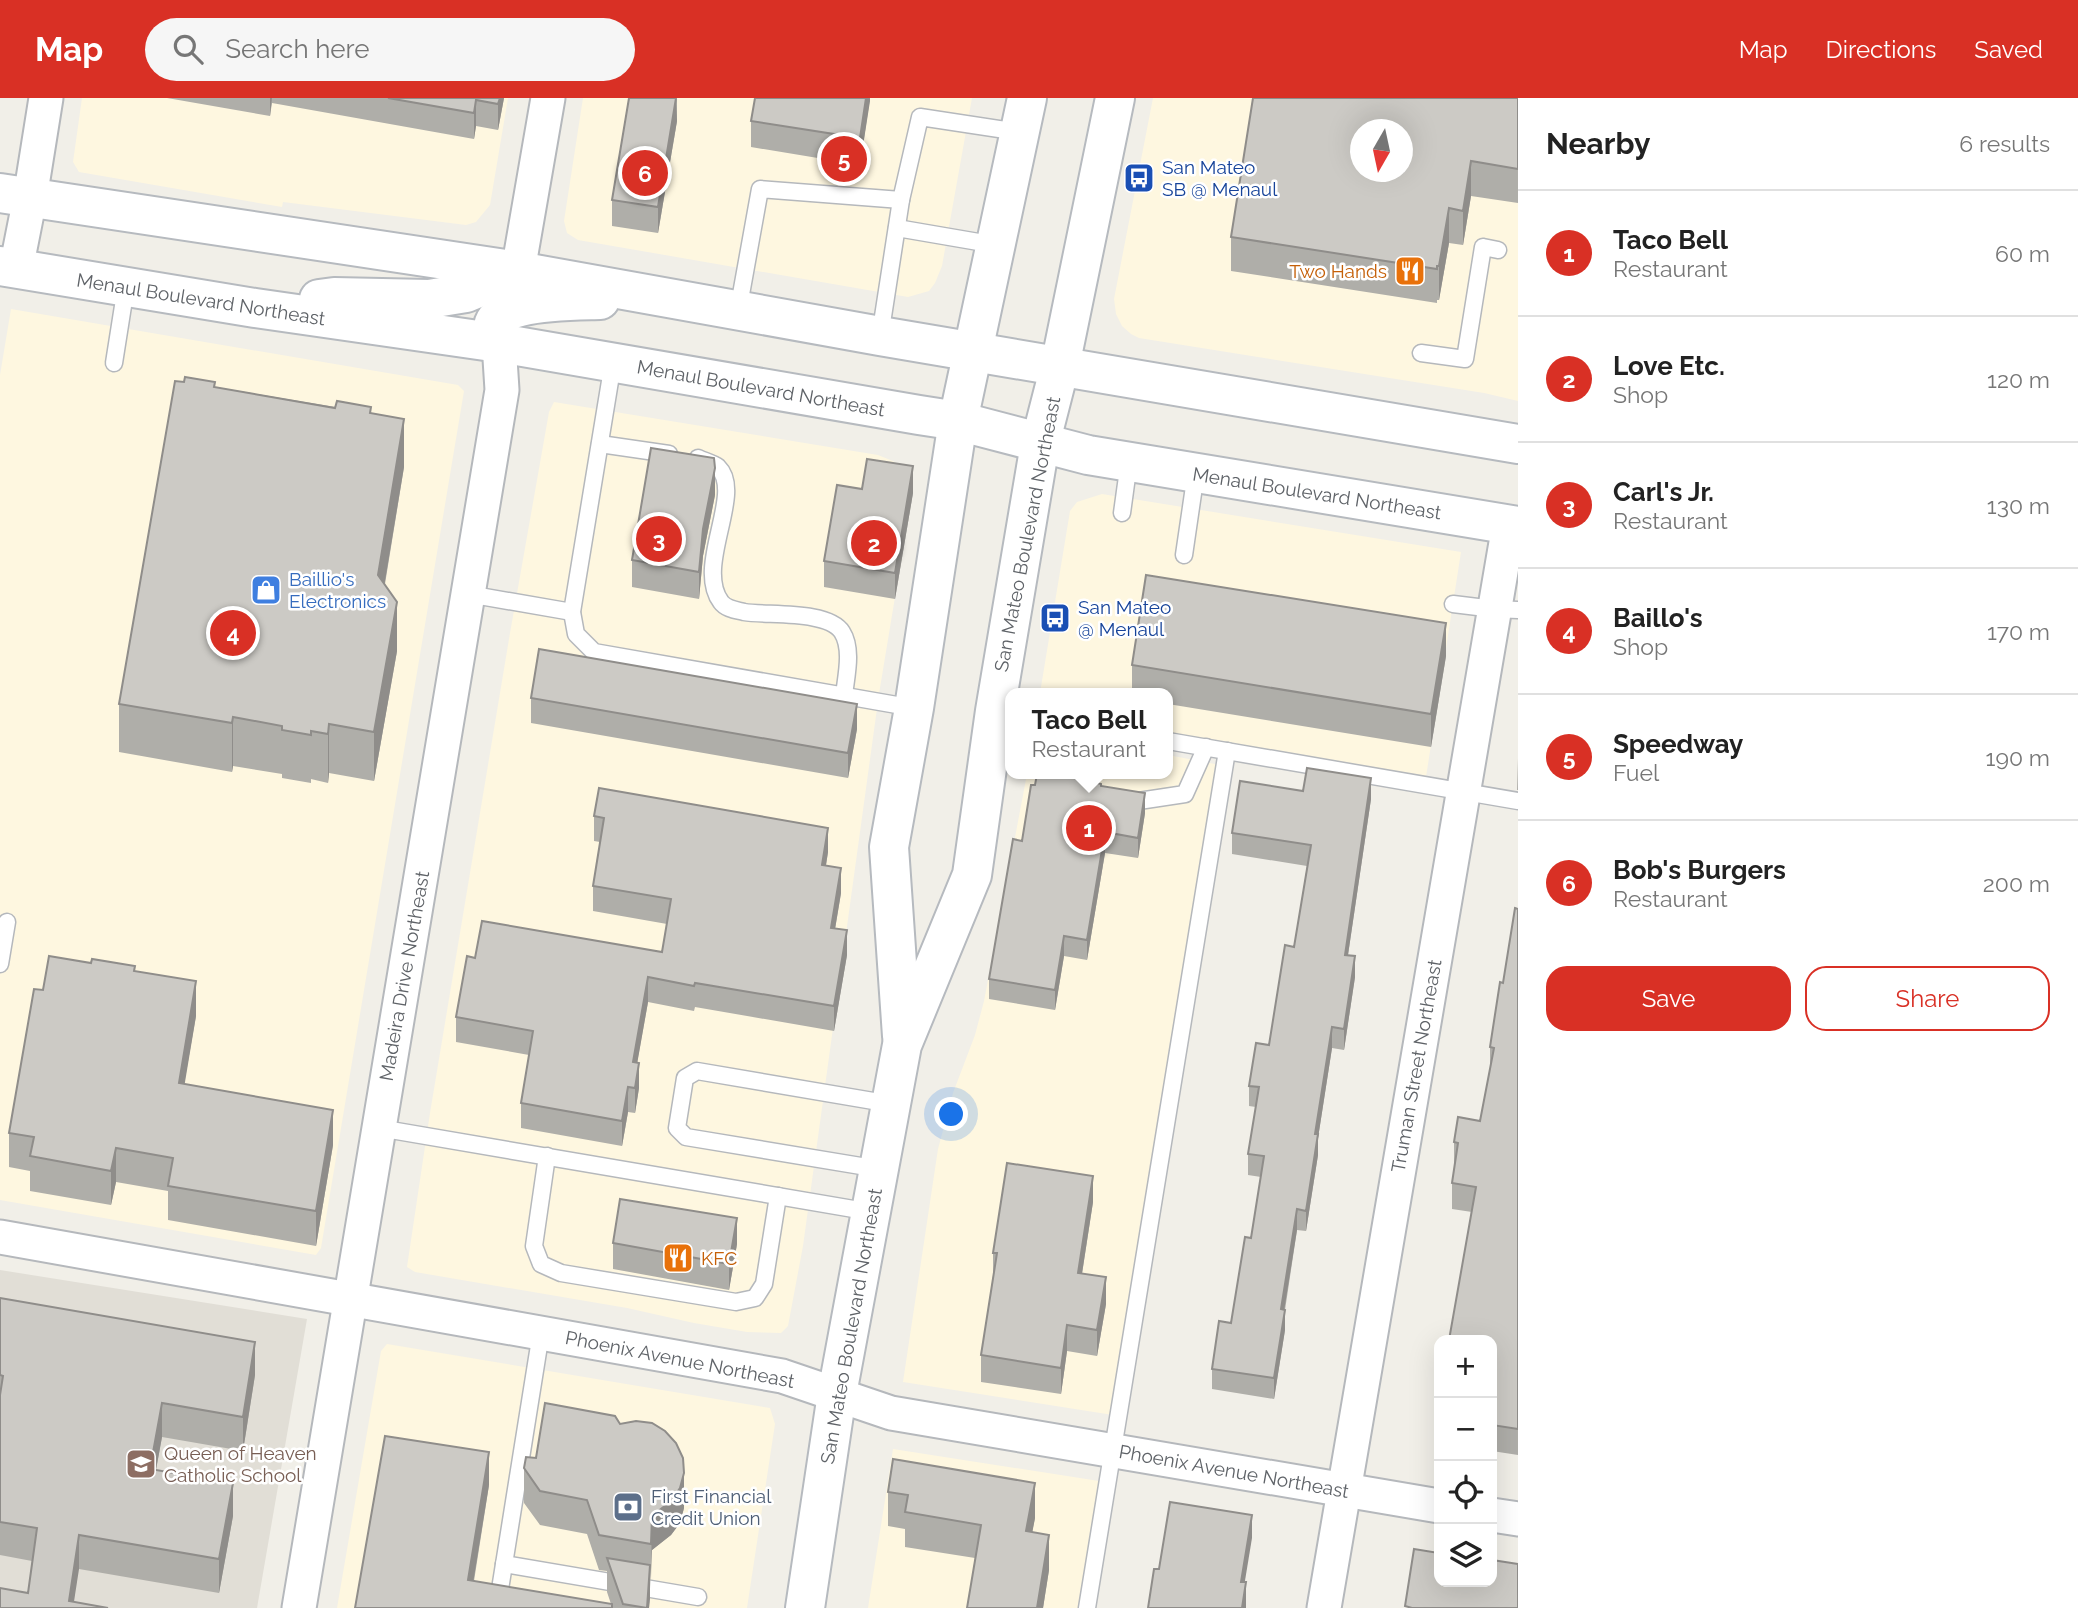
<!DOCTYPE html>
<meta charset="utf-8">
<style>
:root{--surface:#fff;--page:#f6f6f6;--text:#222;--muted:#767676;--line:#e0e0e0;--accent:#d93025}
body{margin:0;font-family:Raleway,sans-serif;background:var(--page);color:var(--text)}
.controls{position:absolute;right:21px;bottom:21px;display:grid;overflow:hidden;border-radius:14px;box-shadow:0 7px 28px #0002}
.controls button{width:63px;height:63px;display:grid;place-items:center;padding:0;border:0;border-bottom:2px solid var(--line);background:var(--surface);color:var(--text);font:35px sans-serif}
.compass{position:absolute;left:1350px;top:21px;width:63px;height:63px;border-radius:50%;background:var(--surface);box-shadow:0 7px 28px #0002;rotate:189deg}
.you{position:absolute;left:952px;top:1017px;width:24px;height:24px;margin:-18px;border:5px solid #fff;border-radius:50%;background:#1a73e8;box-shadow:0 0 0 10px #1a73e833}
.badge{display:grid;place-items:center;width:46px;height:46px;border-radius:50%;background:var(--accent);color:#fff;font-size:23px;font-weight:700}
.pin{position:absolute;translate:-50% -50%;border:4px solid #fff;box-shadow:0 2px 7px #0006}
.popup{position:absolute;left:1005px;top:590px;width:168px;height:91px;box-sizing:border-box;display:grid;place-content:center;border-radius:14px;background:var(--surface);filter:drop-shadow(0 2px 5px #0005);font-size:23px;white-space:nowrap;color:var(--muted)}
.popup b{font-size:26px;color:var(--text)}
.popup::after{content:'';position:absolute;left:50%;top:100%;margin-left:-14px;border:14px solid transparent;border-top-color:var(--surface)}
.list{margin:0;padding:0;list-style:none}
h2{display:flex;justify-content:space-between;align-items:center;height:91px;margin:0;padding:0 28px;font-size:30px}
h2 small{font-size:23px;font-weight:400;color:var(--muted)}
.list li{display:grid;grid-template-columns:46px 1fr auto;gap:21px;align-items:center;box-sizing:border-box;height:126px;padding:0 28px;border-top:2px solid var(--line)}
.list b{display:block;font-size:26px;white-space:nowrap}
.list p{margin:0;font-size:23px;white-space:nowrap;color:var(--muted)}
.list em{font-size:23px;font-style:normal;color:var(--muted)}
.actions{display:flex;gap:14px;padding:21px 28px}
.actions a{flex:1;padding:16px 0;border:2px solid var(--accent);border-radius:21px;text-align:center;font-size:24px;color:var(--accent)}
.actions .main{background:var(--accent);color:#fff}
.icon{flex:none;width:38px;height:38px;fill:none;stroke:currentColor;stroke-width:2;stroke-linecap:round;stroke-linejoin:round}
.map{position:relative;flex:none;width:1518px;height:1510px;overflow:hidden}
header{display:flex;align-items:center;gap:42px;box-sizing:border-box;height:98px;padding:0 35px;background:var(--accent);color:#fff}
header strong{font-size:33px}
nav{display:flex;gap:38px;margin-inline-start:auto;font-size:24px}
.search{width:490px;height:63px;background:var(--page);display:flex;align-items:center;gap:18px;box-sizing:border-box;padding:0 24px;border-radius:38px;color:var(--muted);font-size:26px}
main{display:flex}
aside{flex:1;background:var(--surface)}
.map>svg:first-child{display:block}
</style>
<header>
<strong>Map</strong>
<div class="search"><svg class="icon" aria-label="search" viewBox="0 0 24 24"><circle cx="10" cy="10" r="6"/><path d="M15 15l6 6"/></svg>Search here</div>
<nav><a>Map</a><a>Directions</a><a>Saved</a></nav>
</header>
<main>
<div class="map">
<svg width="1518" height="1510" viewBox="0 0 1518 1510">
<rect width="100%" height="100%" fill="#f1efe8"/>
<!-- commercial -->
<g fill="#fef7e0" fill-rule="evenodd">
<polygon points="82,0 508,0 490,107 476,124 466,127 283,104 282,109 79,74 73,64"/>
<polygon points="583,0 972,0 942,168 935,185 929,193 908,199 578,142 567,135 564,123"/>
<path d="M1153,0H1518V303L1484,295L1139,240L1131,236L1122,228L1116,216L1114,201ZM1360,32H1402V74H1360Z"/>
<polygon points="11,211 458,287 464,293 321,1150 316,1157 0,1102 0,277"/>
<polygon points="554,304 878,357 893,363 906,372 913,390 879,596 803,1148 788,1228 781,1235 747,1234 694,1225 627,1210 415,1174 407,1169 430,1015 510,535 549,314"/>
<polygon points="1102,396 1461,454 1426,679 1168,638 1168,595 1040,595 1070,413 1077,404"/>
<polygon points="1168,657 1220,667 1113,1317 903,1284 938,1051 953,995 975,937 984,903 1027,676 1168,676"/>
<polygon points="387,1246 770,1310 775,1326 747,1510 337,1510 381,1253"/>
<polygon points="893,1351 1099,1383 1078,1510 868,1510"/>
</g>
<!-- education -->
<polygon fill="#e1ded6" points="0,1172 307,1221 257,1510 0,1510"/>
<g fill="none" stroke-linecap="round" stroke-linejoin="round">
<!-- service casing -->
<g stroke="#b5b8bc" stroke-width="19">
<g id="service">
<polyline points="897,130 996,147"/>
<polyline points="738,213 760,91 901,102 920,19 1019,34"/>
<polyline points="880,238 901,102"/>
<polyline points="1421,255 1465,261 1483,149 1498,152"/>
<polyline points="114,265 126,189"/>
<polyline points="613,265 572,514 576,536 594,554 914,610"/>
<polyline points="600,346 669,356"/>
<path d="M698,360C704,363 713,365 718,369C745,395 694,468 721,504C726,511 736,512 744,514C768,518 828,512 842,534C853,551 846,579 844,597"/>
<polyline points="1122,415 1129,364"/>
<polyline points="1184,457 1196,375"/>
<polyline points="468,496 572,514"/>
<polyline points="1453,506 1494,511 1518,512"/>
<polyline points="1168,643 1518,703"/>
<polyline points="1124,701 1132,704 1185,696 1206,649"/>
<polyline points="0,866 7,824"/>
<polyline points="379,1030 871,1114"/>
<polyline points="547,1058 534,1148 541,1166 561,1175 736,1204 755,1200 764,1186 778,1098"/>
<polyline points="879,1071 686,1039 677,1030 685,980 697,973 891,1006"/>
<polyline points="504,1466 698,1499"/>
<polyline points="497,1510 541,1235"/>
<polyline points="1087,1510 1227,653"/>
</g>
</g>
<!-- minor casing -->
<g stroke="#b5b8bc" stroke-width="37">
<g id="minor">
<polyline points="16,171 30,100 46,0"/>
<polyline points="518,173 548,0"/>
<polyline points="0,1139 782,1278 891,1315 1439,1408"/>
<polyline points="1492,1417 1518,1421"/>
<polyline points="299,1510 502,292 499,245"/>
<polyline points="1324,1510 1509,427"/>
</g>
</g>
<!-- secondary casing -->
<g stroke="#b6babf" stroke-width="42">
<g id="secondary">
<polyline points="0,95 518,173 880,238 1518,346"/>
<polyline points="0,168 255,210 499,245 919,317 958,323 1088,357 1518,428"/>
<polyline points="319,201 334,199 429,201 466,195 518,173"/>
<path d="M499,245C466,200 578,203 600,202"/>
<polyline points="902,938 889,749 914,610 958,323 1027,0"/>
<polyline points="805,1510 837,1296 902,947 972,777 995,613 1040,346 1060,268 1115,0"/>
</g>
</g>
<!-- service -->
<use href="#service" stroke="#fff" stroke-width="16"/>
<!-- minor -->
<use href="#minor" stroke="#fff" stroke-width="33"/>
<!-- secondary -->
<use href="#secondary" stroke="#fff" stroke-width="38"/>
</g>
<!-- wall -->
<g fill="#afaea9">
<polygon points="167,0 504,0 498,32 476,28 474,41 272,5 270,18"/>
<polygon points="677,0 677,23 658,135 612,128 612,102"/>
<polygon points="870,0 860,67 751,49 751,23"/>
<polygon points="1518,0 1518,105 1471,98 1463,147 1449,145 1439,202 1437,202 1437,205 1231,173 1231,139"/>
<polygon points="215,289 371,315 404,369 385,486 397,553 374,683 329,675 328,685 311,681 311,685 282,680 282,676 233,668 232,674 119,654 119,606"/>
<polygon points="862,391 913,395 895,501 824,489 824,463"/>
<polygon points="715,397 703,458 699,501 632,489 632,462"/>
<polygon points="1446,558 1431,649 1168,606 1168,595 1132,595 1132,567"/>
<polygon points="531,600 857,631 848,680 531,625"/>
<polygon points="1518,660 1518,692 1517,692"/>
<polygon points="1035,687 1101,688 1145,715 1138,760 1105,755 1087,862 1064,858 1055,912 989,901 989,881"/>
<polygon points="1303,693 1371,701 1348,857 1355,879 1344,952 1332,950 1318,1040 1318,1057 1306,1133 1297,1132 1285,1212 1285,1232 1274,1301 1212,1291 1212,1271 1231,1225 1251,1140 1261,1079 1248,1077 1248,1056 1256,1009 1249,1008 1249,988 1269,947 1294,849 1307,768 1232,756 1232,735"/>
<polygon points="594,718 828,754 826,767 841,795 835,831 847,857 834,933 695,909 694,913 648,904 637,965 639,990 635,1015 628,1014 622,1048 521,1030 521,1005 529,957 456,944 456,919 475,860 662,854 667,826 593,813 593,788 600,744 594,743"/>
<polygon points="1518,811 1518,1357 1492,1353 1492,1242 1472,1114 1452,1111 1452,1085 1454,1070 1454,1044 1480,1023 1490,971 1490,949"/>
<polygon points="135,873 196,918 184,986 333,1047 316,1148 168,1122 168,1093 116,1084 111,1107 30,1093 30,1073 9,1069 9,1035 43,892"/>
<polygon points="1093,1104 1082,1176 1106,1206 1097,1258 1067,1253 1061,1296 981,1284 981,1257 993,1178 993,1155"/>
<polygon points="613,1145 737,1146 729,1192 613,1171"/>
<polygon points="0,1200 255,1277 243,1353 162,1339 156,1372 233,1418 219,1495 79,1471 28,1495 32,1463 0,1457"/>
<polygon points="1439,1300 1439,1345 1436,1344 1436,1318"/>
<polygon points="620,1326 684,1410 680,1425 671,1437 652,1452 649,1510 355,1510 489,1387 474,1483 611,1506 607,1494 607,1473 599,1472 587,1436 540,1427 524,1405 524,1370 536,1360"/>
<polygon points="888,1394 1035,1420 1032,1434 1049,1472 1043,1510 967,1510 975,1460 905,1449 905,1431 888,1428"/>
</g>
<!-- shaded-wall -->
<g fill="#8f8d8a">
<polygon points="270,0 272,0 270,18"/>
<polygon points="500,0 504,0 498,32 498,6"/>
<polygon points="676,0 677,23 658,135 658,109"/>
<polygon points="866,0 870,0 870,3 860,67 860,40"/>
<polygon points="476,2 476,28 474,41 474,15"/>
<polygon points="1471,63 1471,98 1463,147 1463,113"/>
<polygon points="1449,110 1449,145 1439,202 1439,168"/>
<polygon points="404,321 404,369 378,525 378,477"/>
<polygon points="913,368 913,395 895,501 895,475"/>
<polygon points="715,370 715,397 703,458 699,501 699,474 703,431"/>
<polygon points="397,504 397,553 374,683 374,634"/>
<polygon points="1446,525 1446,558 1431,649 1431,616"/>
<polygon points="857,606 857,631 848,680 848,655"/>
<polygon points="233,619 233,668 232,674 232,625"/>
<polygon points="329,626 329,675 328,685 328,636"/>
<polygon points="1371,680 1371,701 1345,877 1345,857"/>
<polygon points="1145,695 1145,715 1138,760 1138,740"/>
<polygon points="828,730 828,754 822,792 822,767"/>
<polygon points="1105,734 1105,755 1087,862 1087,842"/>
<polygon points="841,770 841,795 831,855 831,830"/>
<polygon points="847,832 847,857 834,933 834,908"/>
<polygon points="1064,838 1064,858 1055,912 1055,892"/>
<polygon points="1355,858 1355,879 1344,952 1344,931"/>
<polygon points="648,879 648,904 633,989 633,964"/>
<polygon points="196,883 196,918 179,1020 179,985"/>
<polygon points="1332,929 1332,950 1318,1040 1318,1057 1306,1133 1306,1113 1315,1036"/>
<polygon points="639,965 639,990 635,1015 635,990"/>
<polygon points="628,989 628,1014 622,1048 622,1023"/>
<polygon points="333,1012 333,1047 316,1148 316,1113"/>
<polygon points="116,1050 116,1084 111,1107 111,1073"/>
<polygon points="1093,1078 1093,1104 1078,1201 1078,1175"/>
<polygon points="1297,1111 1297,1132 1281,1232 1281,1211"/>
<polygon points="737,1120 737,1146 729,1192 729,1166"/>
<polygon points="1106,1179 1106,1206 1097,1258 1097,1232"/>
<polygon points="1285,1212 1285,1232 1274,1301 1274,1280"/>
<polygon points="1067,1227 1067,1253 1061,1296 1061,1270"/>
<polygon points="255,1244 255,1277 243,1353 243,1319"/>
<polygon points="162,1305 162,1339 150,1404 150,1371"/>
<polygon points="489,1354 489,1387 469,1510 468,1482"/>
<polygon points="684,1375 684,1410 680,1425 671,1437 652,1452 651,1480 652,1418"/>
<polygon points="233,1385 233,1418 219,1495 219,1461"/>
<polygon points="1035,1385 1035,1420 1026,1468 1026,1433"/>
<polygon points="1252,1417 1252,1440 1241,1507 1241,1484"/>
<polygon points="79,1437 79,1471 73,1510 69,1503"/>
<polygon points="1049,1437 1049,1472 1043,1510 1037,1510"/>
<polygon points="650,1467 650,1501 649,1510 647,1510"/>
<polygon points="1246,1484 1246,1510 1242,1510"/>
</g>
<!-- building -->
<g fill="#cccac5" stroke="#8f8d8a" stroke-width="2" fill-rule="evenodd">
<polygon points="388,0 500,0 498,6 476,2 474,15"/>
<polygon points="629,0 676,0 658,109 612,102"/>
<polygon points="755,0 866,0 860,40 751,23"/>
<path d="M1253,0H1518V71L1471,63L1463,113L1449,110L1439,168H1437V171L1231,139ZM1361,32H1403V74H1361Z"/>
<polygon points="185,279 215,284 214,289 335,310 337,303 371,309 370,315 404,321 378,477 397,504 374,634 329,626 328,636 311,633 311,637 282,632 282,628 233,619 232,625 119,606 175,283 184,284"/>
<polygon points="651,350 714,360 715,370 703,431 699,474 632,462"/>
<polygon points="867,361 913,368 895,475 824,463 837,387 862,391"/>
<polygon points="1146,477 1446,525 1431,616 1132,567"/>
<polygon points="539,551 857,606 848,655 531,600"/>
<polygon points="1307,670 1371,680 1345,857 1355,858 1344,931 1332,929 1315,1036 1318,1036 1306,1113 1297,1111 1281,1211 1285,1212 1274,1280 1212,1271 1219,1223 1231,1225 1245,1139 1251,1140 1264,1058 1248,1056 1259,989 1249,988 1256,945 1269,947 1285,847 1294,849 1311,747 1232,735 1240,683 1303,693"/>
<polygon points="1037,676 1049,676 1076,679 1101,686 1101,688 1145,695 1138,740 1105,734 1087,842 1064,838 1055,892 989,881 1013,741 1022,743 1031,687 1035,687"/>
<polygon points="599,690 828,730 822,767 841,770 831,830 847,832 834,908 695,885 694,888 648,879 633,964 639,965 635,990 628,989 622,1023 521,1005 533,933 456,919 467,858 475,860 482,823 662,854 671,801 593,788 604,720 594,718"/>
<polygon points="1515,810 1518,811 1518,1331 1492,1327 1492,1242 1449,1242 1476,1089 1452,1085 1458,1045 1454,1044 1458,1019 1480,1023 1494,950 1490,949 1500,884 1503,885"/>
<polygon points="49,858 91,865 92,861 135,868 134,873 196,883 179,985 333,1012 316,1113 168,1088 173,1060 116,1050 111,1073 30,1058 34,1039 9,1035 34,891 43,892"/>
<polygon points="1007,1065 1093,1078 1078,1175 1106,1179 1097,1232 1067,1227 1061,1270 981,1257 997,1155 993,1155"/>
<polygon points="620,1101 737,1120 729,1166 613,1145"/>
<polygon points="0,1200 255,1244 243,1319 162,1305 150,1371 233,1385 219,1461 79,1437 69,1503 108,1510 0,1510 0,1490 28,1495 37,1430 0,1424 0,1297 3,1278 0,1277"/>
<polygon points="1439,1300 1439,1319 1436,1318"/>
<polygon points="545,1305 615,1318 620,1326 636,1323 652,1325 665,1333 676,1345 683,1360 684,1375 680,1390 671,1403 652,1418 651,1446 599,1437 587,1402 540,1393 524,1370 526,1359 536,1360"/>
<polygon points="385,1338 489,1354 468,1482 612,1506 612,1510 355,1510"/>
<polygon points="893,1361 1035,1385 1026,1433 1049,1437 1037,1510 967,1510 981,1427 905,1414 908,1397 888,1394"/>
<polygon points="1170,1404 1252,1417 1241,1484 1246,1484 1242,1510 1148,1510 1154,1471 1159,1471"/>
<polygon points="1414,1451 1439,1455 1439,1484 1492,1484 1492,1462 1518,1466 1518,1510 1412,1510 1405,1508"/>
<polygon points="607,1460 650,1467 647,1510 623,1506"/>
</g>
<!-- icons -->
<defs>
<g id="bus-square" transform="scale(1.575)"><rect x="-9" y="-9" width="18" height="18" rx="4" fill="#1a4fb4" stroke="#fff"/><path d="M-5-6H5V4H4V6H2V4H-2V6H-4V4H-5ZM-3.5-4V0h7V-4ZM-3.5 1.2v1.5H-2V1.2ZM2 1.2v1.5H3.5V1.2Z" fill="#fff"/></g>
<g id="restaurant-square" transform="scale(1.575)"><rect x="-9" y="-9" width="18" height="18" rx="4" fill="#e8710a" stroke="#fff"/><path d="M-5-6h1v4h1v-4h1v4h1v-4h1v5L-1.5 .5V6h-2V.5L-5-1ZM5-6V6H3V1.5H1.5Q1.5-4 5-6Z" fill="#fff"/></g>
<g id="shop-square" transform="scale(1.575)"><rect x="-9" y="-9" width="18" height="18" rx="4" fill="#3f7fe0" stroke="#fff"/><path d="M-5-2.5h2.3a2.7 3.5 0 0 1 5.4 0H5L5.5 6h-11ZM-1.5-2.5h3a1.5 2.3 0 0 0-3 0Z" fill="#fff"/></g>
<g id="school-square" transform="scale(1.575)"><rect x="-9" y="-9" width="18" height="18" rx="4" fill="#8d6e63" stroke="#fff"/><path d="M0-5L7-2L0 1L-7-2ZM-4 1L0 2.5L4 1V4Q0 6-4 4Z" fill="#fff"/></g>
<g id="bank-square" transform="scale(1.575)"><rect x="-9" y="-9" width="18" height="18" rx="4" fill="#5c6f8a" stroke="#fff"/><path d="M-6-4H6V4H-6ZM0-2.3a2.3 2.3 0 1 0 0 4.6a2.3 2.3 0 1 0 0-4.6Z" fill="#fff"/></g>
</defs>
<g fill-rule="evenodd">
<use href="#bus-square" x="1139" y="80"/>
<use href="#restaurant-square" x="1410" y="173"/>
<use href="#shop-square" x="266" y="492"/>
<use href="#bus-square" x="1055" y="520"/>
<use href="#restaurant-square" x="678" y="1160"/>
<use href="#school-square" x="141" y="1366"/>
<use href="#bank-square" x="628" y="1409"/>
</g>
<g text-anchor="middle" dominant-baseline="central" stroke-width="5" stroke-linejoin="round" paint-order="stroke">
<!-- transit labels -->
<g font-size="19" fill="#164399" stroke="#fff" text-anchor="start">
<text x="1162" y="69">San Mateo<tspan x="1162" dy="22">SB @ Menaul</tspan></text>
<text x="1078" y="509">San Mateo<tspan x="1078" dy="22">@ Menaul</tspan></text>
</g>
<!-- food labels -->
<g font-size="19" fill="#c56008" stroke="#fff" text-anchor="end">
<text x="1387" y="173">Two Hands</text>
<text x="701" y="1160" text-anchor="start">KFC</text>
</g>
<!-- street labels -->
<g font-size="19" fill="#5f6368" stroke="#fff">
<text transform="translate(201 201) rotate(9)">Menaul Boulevard Northeast</text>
<text transform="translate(761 290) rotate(10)">Menaul Boulevard Northeast</text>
<text transform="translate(1317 395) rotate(9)">Menaul Boulevard Northeast</text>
<text transform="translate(1027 436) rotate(-79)">San Mateo Boulevard Northeast</text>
<text transform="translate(404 878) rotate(-80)">Madeira Drive Northeast</text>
<text transform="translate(1416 968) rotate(-80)">Truman Street Northeast</text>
<text transform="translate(851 1228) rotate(-80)">San Mateo Boulevard Northeast</text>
<text transform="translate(680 1261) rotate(11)">Phoenix Avenue Northeast</text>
<text transform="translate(1234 1373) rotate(10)">Phoenix Avenue Northeast</text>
</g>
<!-- shop labels -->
<g font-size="19" fill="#366cbe" stroke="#fff" text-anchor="start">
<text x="289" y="481">Baillio's<tspan x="289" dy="22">Electronics</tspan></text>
</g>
<!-- education labels -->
<g font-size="19" fill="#785e54" stroke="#fff" text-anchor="start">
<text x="164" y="1355">Queen of Heaven<tspan x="164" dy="22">Catholic School</tspan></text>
</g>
<!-- service labels -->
<g font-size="19" fill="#4e5e75" stroke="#fff" text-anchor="start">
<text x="651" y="1398">First Financial<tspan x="651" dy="22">Credit Union</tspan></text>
</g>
</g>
</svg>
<div class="controls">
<button>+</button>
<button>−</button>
<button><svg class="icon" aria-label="locate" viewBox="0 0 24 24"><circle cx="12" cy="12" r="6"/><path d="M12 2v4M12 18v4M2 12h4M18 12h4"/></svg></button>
<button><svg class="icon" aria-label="layers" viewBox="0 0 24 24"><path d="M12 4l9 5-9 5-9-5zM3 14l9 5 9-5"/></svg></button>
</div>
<svg class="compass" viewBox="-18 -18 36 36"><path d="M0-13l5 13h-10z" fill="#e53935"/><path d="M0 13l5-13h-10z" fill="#767676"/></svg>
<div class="you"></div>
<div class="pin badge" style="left:1089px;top:730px">1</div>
<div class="popup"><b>Taco Bell</b>Restaurant</div>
<div class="pin badge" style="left:874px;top:445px">2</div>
<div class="pin badge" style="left:659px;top:441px">3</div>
<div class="pin badge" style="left:233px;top:535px">4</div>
<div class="pin badge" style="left:844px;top:61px">5</div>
<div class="pin badge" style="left:645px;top:75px">6</div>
</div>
<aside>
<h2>Nearby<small>6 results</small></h2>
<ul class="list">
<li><span class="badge">1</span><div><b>Taco Bell</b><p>Restaurant</p></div><em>60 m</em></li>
<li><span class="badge">2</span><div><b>Love Etc.</b><p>Shop</p></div><em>120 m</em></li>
<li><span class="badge">3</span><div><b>Carl's Jr.</b><p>Restaurant</p></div><em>130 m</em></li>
<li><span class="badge">4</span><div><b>Baillo's</b><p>Shop</p></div><em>170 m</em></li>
<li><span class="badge">5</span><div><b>Speedway</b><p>Fuel</p></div><em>190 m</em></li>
<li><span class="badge">6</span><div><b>Bob's Burgers</b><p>Restaurant</p></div><em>200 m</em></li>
</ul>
<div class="actions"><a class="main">Save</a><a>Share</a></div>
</aside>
</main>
